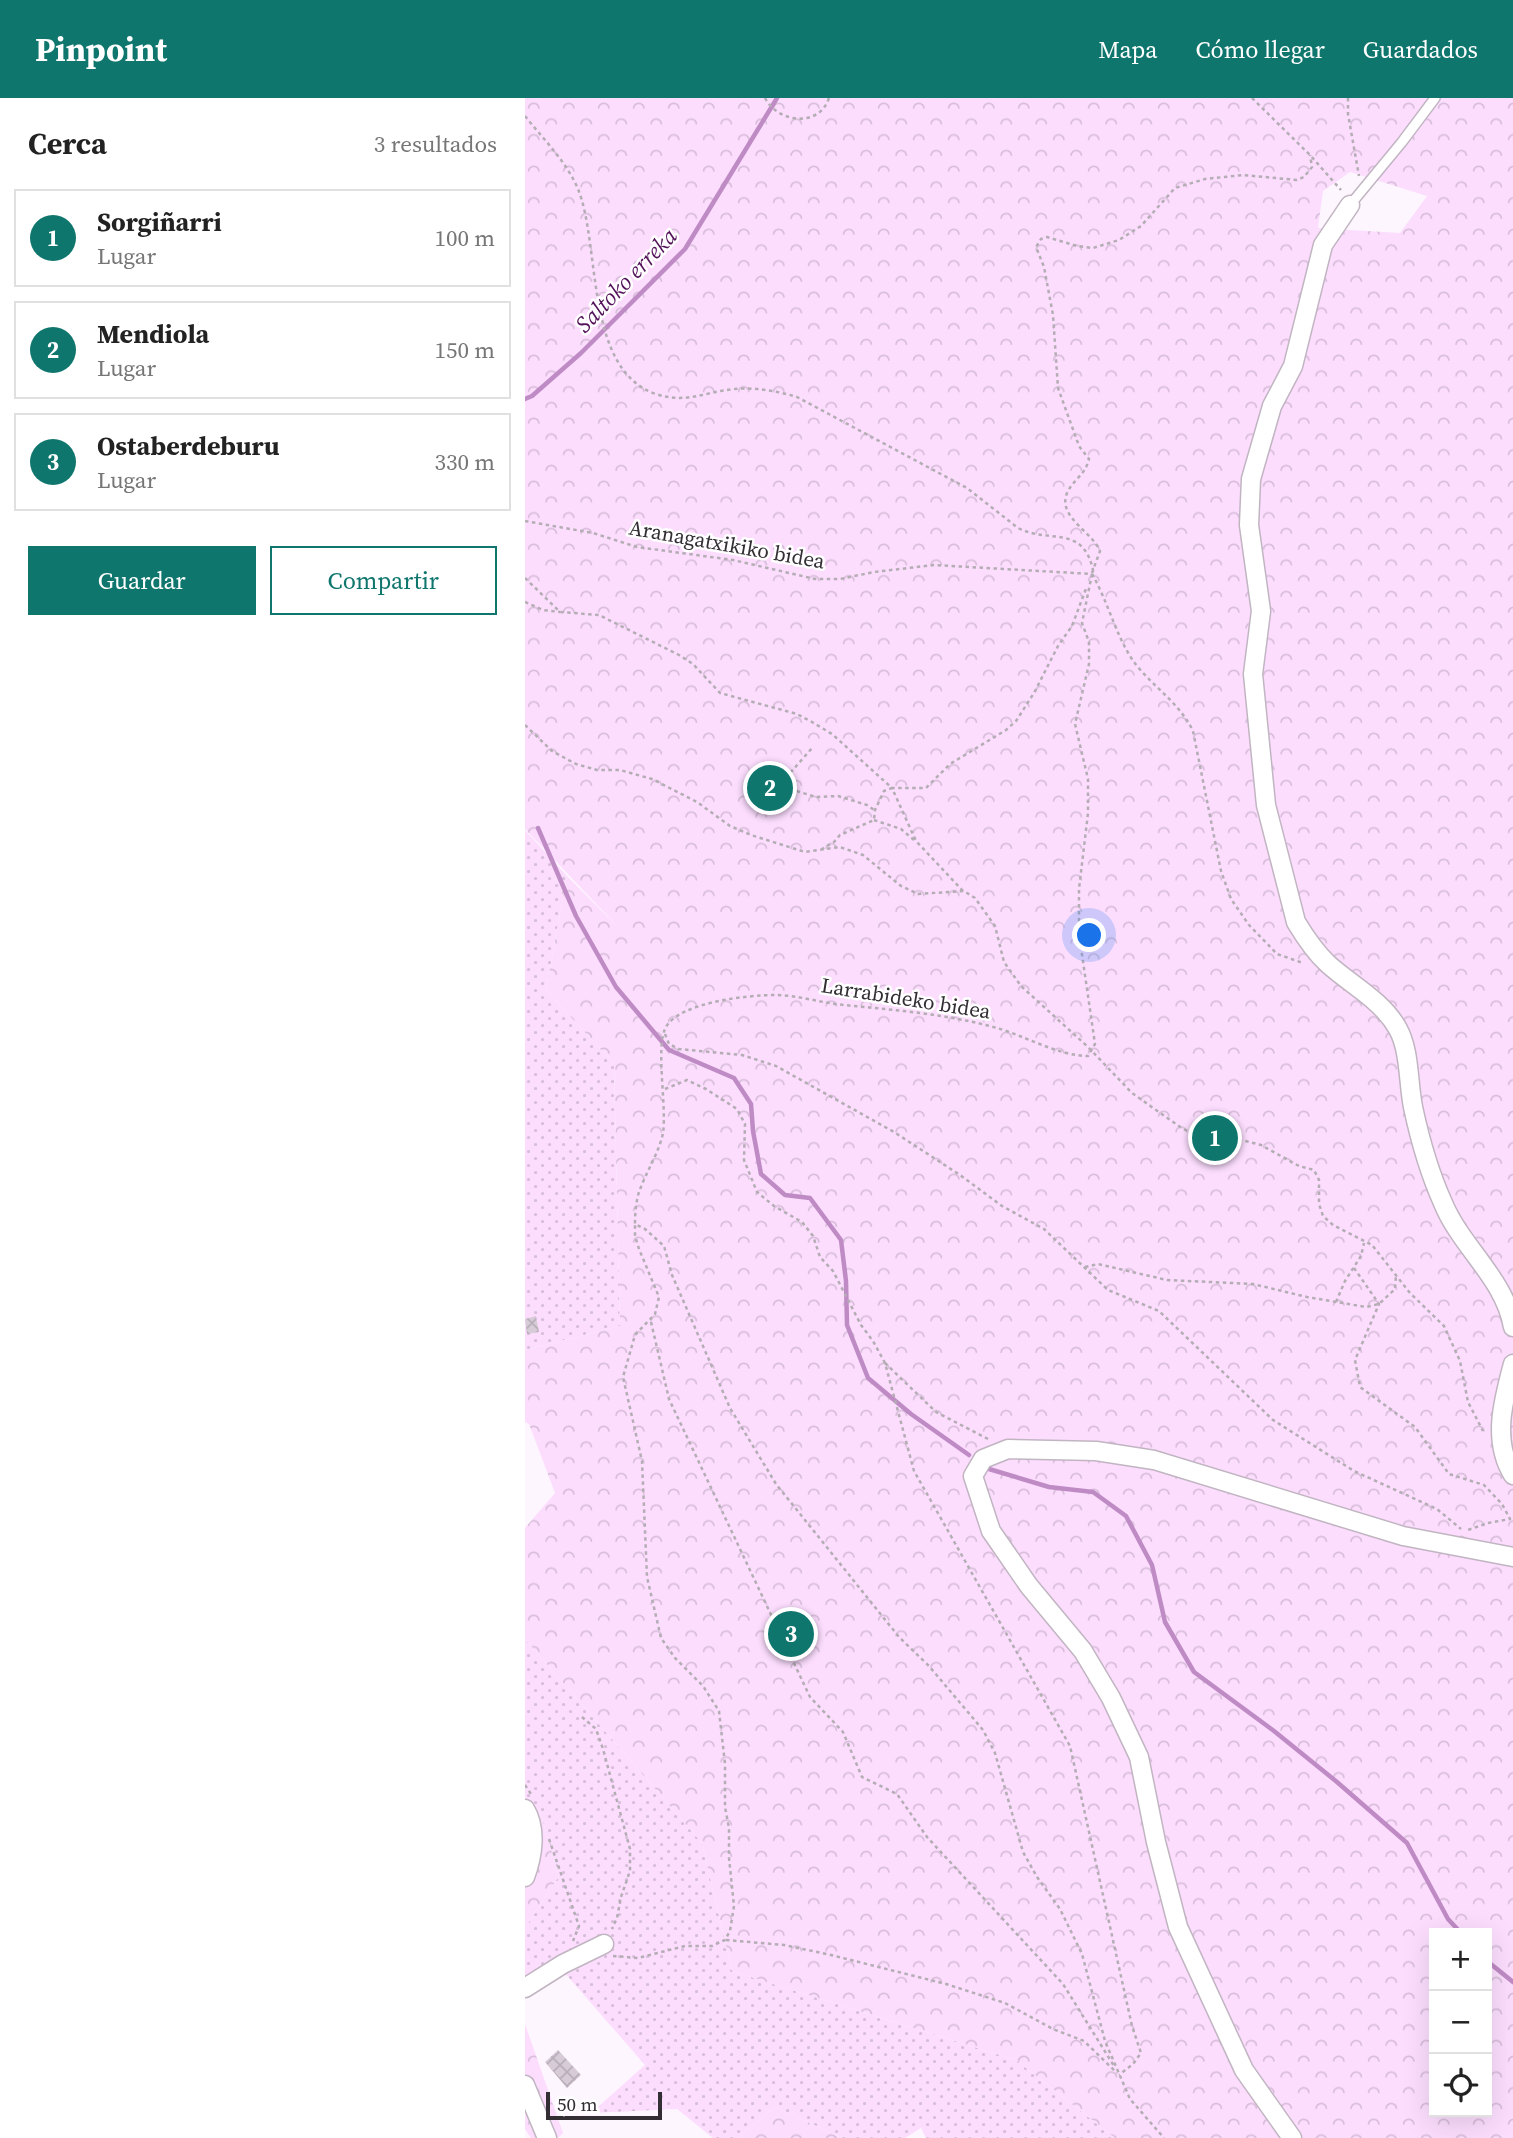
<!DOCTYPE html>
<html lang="es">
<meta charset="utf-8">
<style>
:root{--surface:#fff;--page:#f2f2f2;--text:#222;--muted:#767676;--line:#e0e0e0;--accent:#0f766e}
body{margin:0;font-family:"Source Serif 4",serif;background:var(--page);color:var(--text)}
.controls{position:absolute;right:21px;bottom:21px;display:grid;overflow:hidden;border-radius:0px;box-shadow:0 7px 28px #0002}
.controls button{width:63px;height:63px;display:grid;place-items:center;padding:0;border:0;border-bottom:2px solid var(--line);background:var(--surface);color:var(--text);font:35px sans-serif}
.scale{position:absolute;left:21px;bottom:18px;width:116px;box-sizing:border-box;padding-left:7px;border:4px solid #322e33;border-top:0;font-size:19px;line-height:24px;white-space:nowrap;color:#322e33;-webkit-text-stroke:5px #fff;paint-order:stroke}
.you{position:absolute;left:565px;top:838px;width:24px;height:24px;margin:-18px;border:5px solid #fff;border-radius:50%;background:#1a73e8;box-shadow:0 0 0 10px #1a73e833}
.badge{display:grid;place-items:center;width:46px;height:46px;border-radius:50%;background:var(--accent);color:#fff;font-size:23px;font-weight:700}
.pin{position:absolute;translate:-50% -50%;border:4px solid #fff;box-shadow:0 2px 7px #0006}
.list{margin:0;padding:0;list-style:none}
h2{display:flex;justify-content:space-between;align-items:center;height:91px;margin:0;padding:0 28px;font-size:30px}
h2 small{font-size:23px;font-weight:400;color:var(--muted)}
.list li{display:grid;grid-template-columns:46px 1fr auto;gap:21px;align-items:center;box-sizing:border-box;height:98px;margin:0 14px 14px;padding:0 14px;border:2px solid var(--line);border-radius:0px}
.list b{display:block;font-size:26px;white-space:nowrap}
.list p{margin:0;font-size:23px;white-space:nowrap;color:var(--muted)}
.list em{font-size:23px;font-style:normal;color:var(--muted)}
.actions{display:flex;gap:14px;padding:21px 28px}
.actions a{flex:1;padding:16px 0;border:2px solid var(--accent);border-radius:0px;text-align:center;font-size:24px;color:var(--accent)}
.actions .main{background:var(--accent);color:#fff}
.icon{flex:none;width:38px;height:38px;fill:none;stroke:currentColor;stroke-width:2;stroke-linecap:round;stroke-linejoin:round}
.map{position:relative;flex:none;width:988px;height:2040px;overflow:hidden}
header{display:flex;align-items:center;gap:42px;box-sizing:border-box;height:98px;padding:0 35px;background:var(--accent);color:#fff}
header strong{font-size:33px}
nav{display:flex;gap:38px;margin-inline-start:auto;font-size:24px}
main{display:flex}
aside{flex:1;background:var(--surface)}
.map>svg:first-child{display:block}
</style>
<header>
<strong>Pinpoint</strong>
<nav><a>Mapa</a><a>Cómo llegar</a><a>Guardados</a></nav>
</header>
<main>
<aside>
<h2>Cerca<small>3 resultados</small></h2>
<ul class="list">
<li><span class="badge">1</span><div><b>Sorgiñarri</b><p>Lugar</p></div><em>100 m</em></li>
<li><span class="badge">2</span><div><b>Mendiola</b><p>Lugar</p></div><em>150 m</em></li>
<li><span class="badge">3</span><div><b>Ostaberdeburu</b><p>Lugar</p></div><em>330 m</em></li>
</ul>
<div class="actions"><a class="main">Guardar</a><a>Compartir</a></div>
</aside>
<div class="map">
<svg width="988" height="2040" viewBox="0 0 988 2040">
<defs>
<pattern id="grass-dots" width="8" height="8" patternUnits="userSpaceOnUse" patternTransform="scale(1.75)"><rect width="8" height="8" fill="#fcddfe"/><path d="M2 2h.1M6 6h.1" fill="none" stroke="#d8beda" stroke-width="1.8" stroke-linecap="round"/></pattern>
<pattern id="forest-crowns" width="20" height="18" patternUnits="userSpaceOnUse" patternTransform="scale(1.75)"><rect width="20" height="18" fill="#fcddfe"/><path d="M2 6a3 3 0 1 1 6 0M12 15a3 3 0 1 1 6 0" fill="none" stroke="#d8beda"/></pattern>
<pattern id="building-cross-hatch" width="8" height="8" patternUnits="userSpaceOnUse" patternTransform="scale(1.75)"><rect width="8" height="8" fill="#d7cbd8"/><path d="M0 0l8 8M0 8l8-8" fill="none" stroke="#b9afba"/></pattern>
</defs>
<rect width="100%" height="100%" fill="#fef6fe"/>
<!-- grass -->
<g fill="url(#grass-dots)">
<polygon points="0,732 42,778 21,892 89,966 95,1228 0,1252"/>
<polygon points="0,1541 177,1745 207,1873 491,1962 590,2040 401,2040 396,2030 380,2040 317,2040 250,2009 212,2040 188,2040 152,2011 66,2015 120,1967 38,1873 0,1900 0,1830 34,1778 15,1714 0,1699"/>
</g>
<!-- forest -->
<g fill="url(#forest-crowns)" fill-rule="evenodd">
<path d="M0,0H988V2040H590L491,1962L207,1873L177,1745L0,1541V1430L30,1395L4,1326L0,1324V1252L95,1228L89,966L21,892L42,778L95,831L0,731ZM825,74L902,98L875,135L793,130L798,93ZM909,1835H962V2014H909Z"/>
<polygon points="0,1699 15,1714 34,1778 0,1830"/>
<polygon points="0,1926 38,2035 33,2040 6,2040 0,2031"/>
<polygon points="250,2009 317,2040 212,2040"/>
</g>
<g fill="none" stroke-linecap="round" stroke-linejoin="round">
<!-- stream -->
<g stroke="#bf8bc5" stroke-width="4.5">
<polyline points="0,301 7,298 56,255 160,151 252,0"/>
<polyline points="13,730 51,818 91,889 144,952 209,980 226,1006 228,1033 236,1076 260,1097 285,1100 316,1142 321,1183 322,1227 343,1280 386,1316 444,1357"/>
<polyline points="464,1371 524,1389 568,1394 601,1418 627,1467 640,1524 669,1574 749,1633 812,1684 882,1745 923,1821 936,1835"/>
<polyline points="962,1863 988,1884"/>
</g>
</g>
<!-- building -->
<g fill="url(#building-cross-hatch)">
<polygon points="11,1218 14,1234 2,1236 0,1221"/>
<polygon points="33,1952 56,1977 42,1990 20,1964"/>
</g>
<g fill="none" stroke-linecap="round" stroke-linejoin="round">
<!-- service casing -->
<g stroke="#c1b5c2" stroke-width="12">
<polyline id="service" points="825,107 877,44 910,0"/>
</g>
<!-- minor casing -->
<g stroke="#c1b5c2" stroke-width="21">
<g id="minor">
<path d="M825,107L798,147L768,268L747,308L726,381L724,427L736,513L728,576L741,707L771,824C780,839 790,854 803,866C826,887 857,902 873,931C885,953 883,984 888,1009C895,1042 904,1074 918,1105C936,1149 980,1181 988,1229"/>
<path d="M988,1266C978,1303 967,1343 988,1377"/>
<path d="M0,1711C12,1731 8,1758 0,1779"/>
<polyline points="0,1890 38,1866 79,1846"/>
<polyline points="0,1987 22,2040"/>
<polyline points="767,2040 719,1972 653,1829 631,1744 614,1659 586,1600 558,1553 504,1488 466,1433 448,1378 458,1361 483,1351 571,1353 629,1362 878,1438 988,1459"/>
</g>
</g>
<!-- path -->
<g stroke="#b4adb4" stroke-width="2.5" stroke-dasharray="3.5 3.5" stroke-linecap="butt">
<path d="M240,0C253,25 294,30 304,0"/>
<polyline points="727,0 785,57 816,92"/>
<polyline points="823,0 823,16 834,78"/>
<path d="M0,18C19,42 41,63 53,91C76,147 59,272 131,296C161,306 180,294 209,291C230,289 252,293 272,299L442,390L493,430C524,446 558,426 568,472"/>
<polyline points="0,423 68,435 112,449 208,462 290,481 315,481 349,474 409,467 567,476"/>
<path d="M567,475L575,453C567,433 530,418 543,393C550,380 560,377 564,361L554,348L533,290L528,217L519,169L511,149L516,141L522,139L552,148L568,150L594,142L616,128L650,90L680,81L718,77L772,82L779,79L787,69L785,57"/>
<path d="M567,476L557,525L564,544V566L550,626L563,681V715L554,791V836L570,946L563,958C534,958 500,938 472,930C422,916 370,912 319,907C296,905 273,897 250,897C224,897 155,904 141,929C130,947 142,1008 138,1035C134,1055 121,1074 114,1094C111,1104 110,1115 110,1126L120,1131L139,1148L147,1177L205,1310L251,1386L374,1539L404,1568L458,1632L470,1655L498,1754L512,1779L535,1811L557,1856L580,1943L605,2001L639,2040"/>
<path d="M567,476C584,505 592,543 612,568C631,591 655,606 668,633L696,773L706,801L724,827L752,856L778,865"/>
<polyline points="0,480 35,514 74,517 154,557 168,566 195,595 272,616 287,624 307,636 367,690 359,693 350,712 349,722 315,737 309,744 297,751"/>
<polyline points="0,504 18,512 35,514"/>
<polyline points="0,627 27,653 51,666 72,672 95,672 127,681 172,704 205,728 226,737 280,754 315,749 338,757 376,788 393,796 439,793 450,800 470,828 479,864 496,888 563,949 607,995 658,1031 673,1037 701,1038 736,1047 774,1068 789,1072 794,1082 794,1106 798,1118 808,1127 847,1147 885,1195 919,1228 935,1263 943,1304 958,1333"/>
<polyline points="245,690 251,691 288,649"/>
<polyline points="251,691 265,691 291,699 313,698 342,707 349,712"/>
<polyline points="349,722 376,731 389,742"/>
<polyline points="438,793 391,743 367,690 401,690 425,666 481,632 491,623 509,595 533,548 547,528 562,488"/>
<polyline points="140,936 144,946 154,951 217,957 251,968 369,1034 435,1077 477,1108 519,1131 583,1192 634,1213 748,1322 829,1373 912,1411 936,1431"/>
<polyline points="140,991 162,982 181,991 212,1011 220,1026 219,1062 232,1094 249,1108 277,1124 288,1138 295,1159 308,1173 336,1227 348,1243 360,1265"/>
<polyline points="560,1169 573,1166 642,1182 728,1186 782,1199 841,1209 854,1206 870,1191 871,1177"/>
<polyline points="829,1170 854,1206 830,1262 835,1289 890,1329 924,1376 959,1387 977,1406 985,1421 963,1425 940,1433"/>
<polyline points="811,1204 820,1183 836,1158 839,1145"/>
<polyline points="126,1224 144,1301 285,1599 318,1634 337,1679 372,1696 402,1739 538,1886 589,1968"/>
<polyline points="463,1341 411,1314 360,1265 389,1373 545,1648 607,1928 616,1955 608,1966 594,1977"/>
<polyline points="57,1619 71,1631 78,1651 105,1751 105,1773 96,1799 92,1820 87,1831"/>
<polyline points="0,1687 6,1696"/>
<polyline points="24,1741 54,1828 48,1843"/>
<polyline points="201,1842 259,1847 306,1857 421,1886 480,1905 528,1931 559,1943 592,1975"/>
<polyline points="88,1858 113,1860 160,1848 187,1848 200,1842 205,1833 209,1808 204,1760 204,1730 200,1709 200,1666 194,1613 178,1588 150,1560 136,1540 122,1479 117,1363 98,1279 110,1237 130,1216 134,1199 114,1151 110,1138 110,1126"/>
</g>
<!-- service -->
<use href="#service" stroke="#fff" stroke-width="9"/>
<!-- minor -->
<use href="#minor" stroke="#fff" stroke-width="18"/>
</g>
<g text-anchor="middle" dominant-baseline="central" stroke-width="5" stroke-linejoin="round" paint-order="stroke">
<!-- street labels -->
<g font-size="21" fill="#322e33" stroke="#fff">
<text transform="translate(202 446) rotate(10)">Aranagatxikiko bidea</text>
<text transform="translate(381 900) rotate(9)">Larrabideko bidea</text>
</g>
<!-- water labels -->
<g font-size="23" font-style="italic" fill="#521159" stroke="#fff">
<text transform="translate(101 182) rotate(-46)">Saltoko erreka</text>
</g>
</g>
</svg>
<div class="controls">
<button>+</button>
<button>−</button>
<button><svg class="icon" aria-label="locate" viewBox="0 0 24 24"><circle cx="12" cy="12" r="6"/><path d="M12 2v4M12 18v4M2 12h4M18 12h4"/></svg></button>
</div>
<div class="scale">50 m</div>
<div class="you"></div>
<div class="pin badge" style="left:690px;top:1040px">1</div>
<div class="pin badge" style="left:245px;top:690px">2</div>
<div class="pin badge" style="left:266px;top:1536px">3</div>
</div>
</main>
